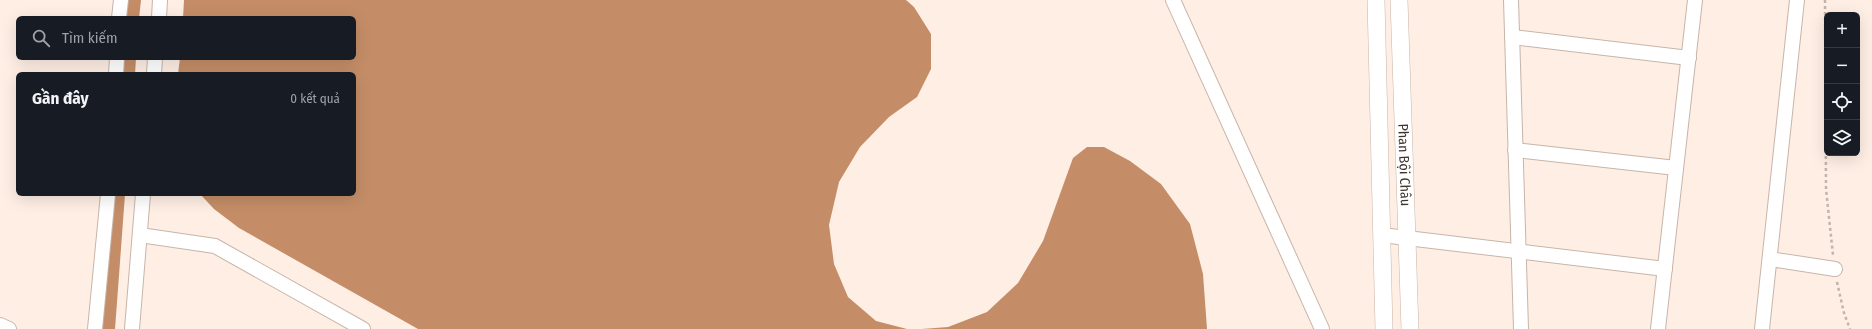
<!DOCTYPE html>
<html lang="vi">
<meta charset="utf-8">
<style>
:root{--surface:#171b24;--page:#20242c;--text:#f1f3f6;--muted:#9ea1a6;--line:#363941}
body{margin:0;font-family:"Fira Sans Condensed",sans-serif;background:var(--page);color:var(--text)}
.controls{position:absolute;right:12px;top:12px;display:grid;overflow:hidden;border-radius:6px;box-shadow:0 4px 16px #0002}
.controls button{width:36px;height:36px;display:grid;place-items:center;padding:0;border:0;border-bottom:1px solid var(--line);background:var(--surface);color:var(--text);font:20px sans-serif}
.list{margin:0;padding:0;list-style:none}
h2{display:flex;justify-content:space-between;align-items:center;height:52px;margin:0;padding:0 16px;font-size:17px}
h2 small{font-size:13px;font-weight:400;color:var(--muted)}
.icon{flex:none;width:22px;height:22px;fill:none;stroke:currentColor;stroke-width:2;stroke-linecap:round;stroke-linejoin:round}
.map{position:relative;flex:none;width:1872px;height:329px;overflow:hidden}
.search{position:absolute;background:var(--surface);box-shadow:0 4px 16px #0002;left:16px;top:16px;width:340px;height:44px;display:flex;align-items:center;gap:10px;box-sizing:border-box;padding:0 14px;border-radius:6px;color:var(--muted);font-size:15px}
.panel{position:absolute;background:var(--surface);box-shadow:0 4px 16px #0002;left:16px;top:72px;width:340px;height:124px;border-radius:6px}
.map>svg:first-child{display:block}
</style>
<div class="map">
<svg width="1872" height="329" viewBox="0 0 1872 329">
<rect width="100%" height="100%" fill="#feeee4"/>
<!-- water -->
<g fill="#c48d67">
<polygon points="184,0 906,0 914,7 931,34 931,69 917,97 889,117 860,147 839,182 829,225 834,264 848,297 876,321 907,329 418,329 239,228 214,209 200,194 354,194 354,74 178,74 180,58 354,58 354,18 183,18"/>
<polygon points="1087,147 1104,147 1130,161 1161,184 1190,224 1203,274 1207,329 922,329 948,327 987,312 1018,283 1043,241 1073,158"/>
</g>
<g fill="none" stroke-linecap="round" stroke-linejoin="round">
<!-- canal -->
<g stroke="#c48d67" stroke-width="14">
<polyline points="132,18 134,0"/>
<polyline points="128,74 129,58"/>
<polyline points="108,329 118,194"/>
</g>
<!-- minor casing -->
<g stroke="#c8b5a9" stroke-width="16">
<g id="minor">
<polyline points="1173,0 1322,329"/>
<polyline points="1511,0 1521,329"/>
<polyline points="119,18 121,0"/>
<polyline points="159,18 160,0"/>
<polyline points="1512,37 1689,58"/>
<polyline points="116,74 117,58"/>
<polyline points="154,74 155,58"/>
<polyline points="1515,150 1676,168"/>
<polyline points="140,235 215,246 363,329"/>
<polyline points="1382,235 1665,269"/>
<polyline points="1770,259 1835,269"/>
<polyline points="0,325 9,329"/>
<polyline points="95,329 108,194"/>
<polyline points="132,329 143,194"/>
<polyline points="1658,329 1695,0"/>
<polyline points="1762,329 1797,0"/>
</g>
</g>
<!-- tertiary casing -->
<g stroke="#c8b5a9" stroke-width="18">
<g id="tertiary">
<polyline points="1376,0 1384,329"/>
<path id="s1" d="M1399,0L1410,329"/>
</g>
</g>
<!-- path -->
<g stroke="#c2b4ac" stroke-width="2.5" stroke-dasharray="3 3" stroke-linecap="butt">
<polyline points="1825,0 1826,189 1833,255"/>
<polyline points="1837,282 1844,313 1850,329"/>
</g>
<!-- minor -->
<use href="#minor" stroke="#fff" stroke-width="14"/>
<!-- tertiary -->
<use href="#tertiary" stroke="#fff" stroke-width="17"/>
</g>
<g text-anchor="middle" dominant-baseline="central" stroke-width="3" stroke-linejoin="round" paint-order="stroke">
<!-- street labels -->
<g font-size="14" fill="#3d3530" stroke="#fff">
<text stroke="none"><textPath href="#s1" startOffset="165">Phan Bội Châu</textPath></text>
</g>
</g>
</svg>
<div class="controls">
<button>+</button>
<button>−</button>
<button><svg class="icon" aria-label="locate" viewBox="0 0 24 24"><circle cx="12" cy="12" r="6"/><path d="M12 2v4M12 18v4M2 12h4M18 12h4"/></svg></button>
<button><svg class="icon" aria-label="layers" viewBox="0 0 24 24"><path d="M12 4l9 5-9 5-9-5zM3 14l9 5 9-5"/></svg></button>
</div>
<div class="search"><svg class="icon" aria-label="search" viewBox="0 0 24 24"><circle cx="10" cy="10" r="6"/><path d="M15 15l6 6"/></svg>Tìm kiếm</div>
<section class="panel">
<h2>Gần đây<small>0 kết quả</small></h2>
<ul class="list">
</ul>
</section>
</div>
